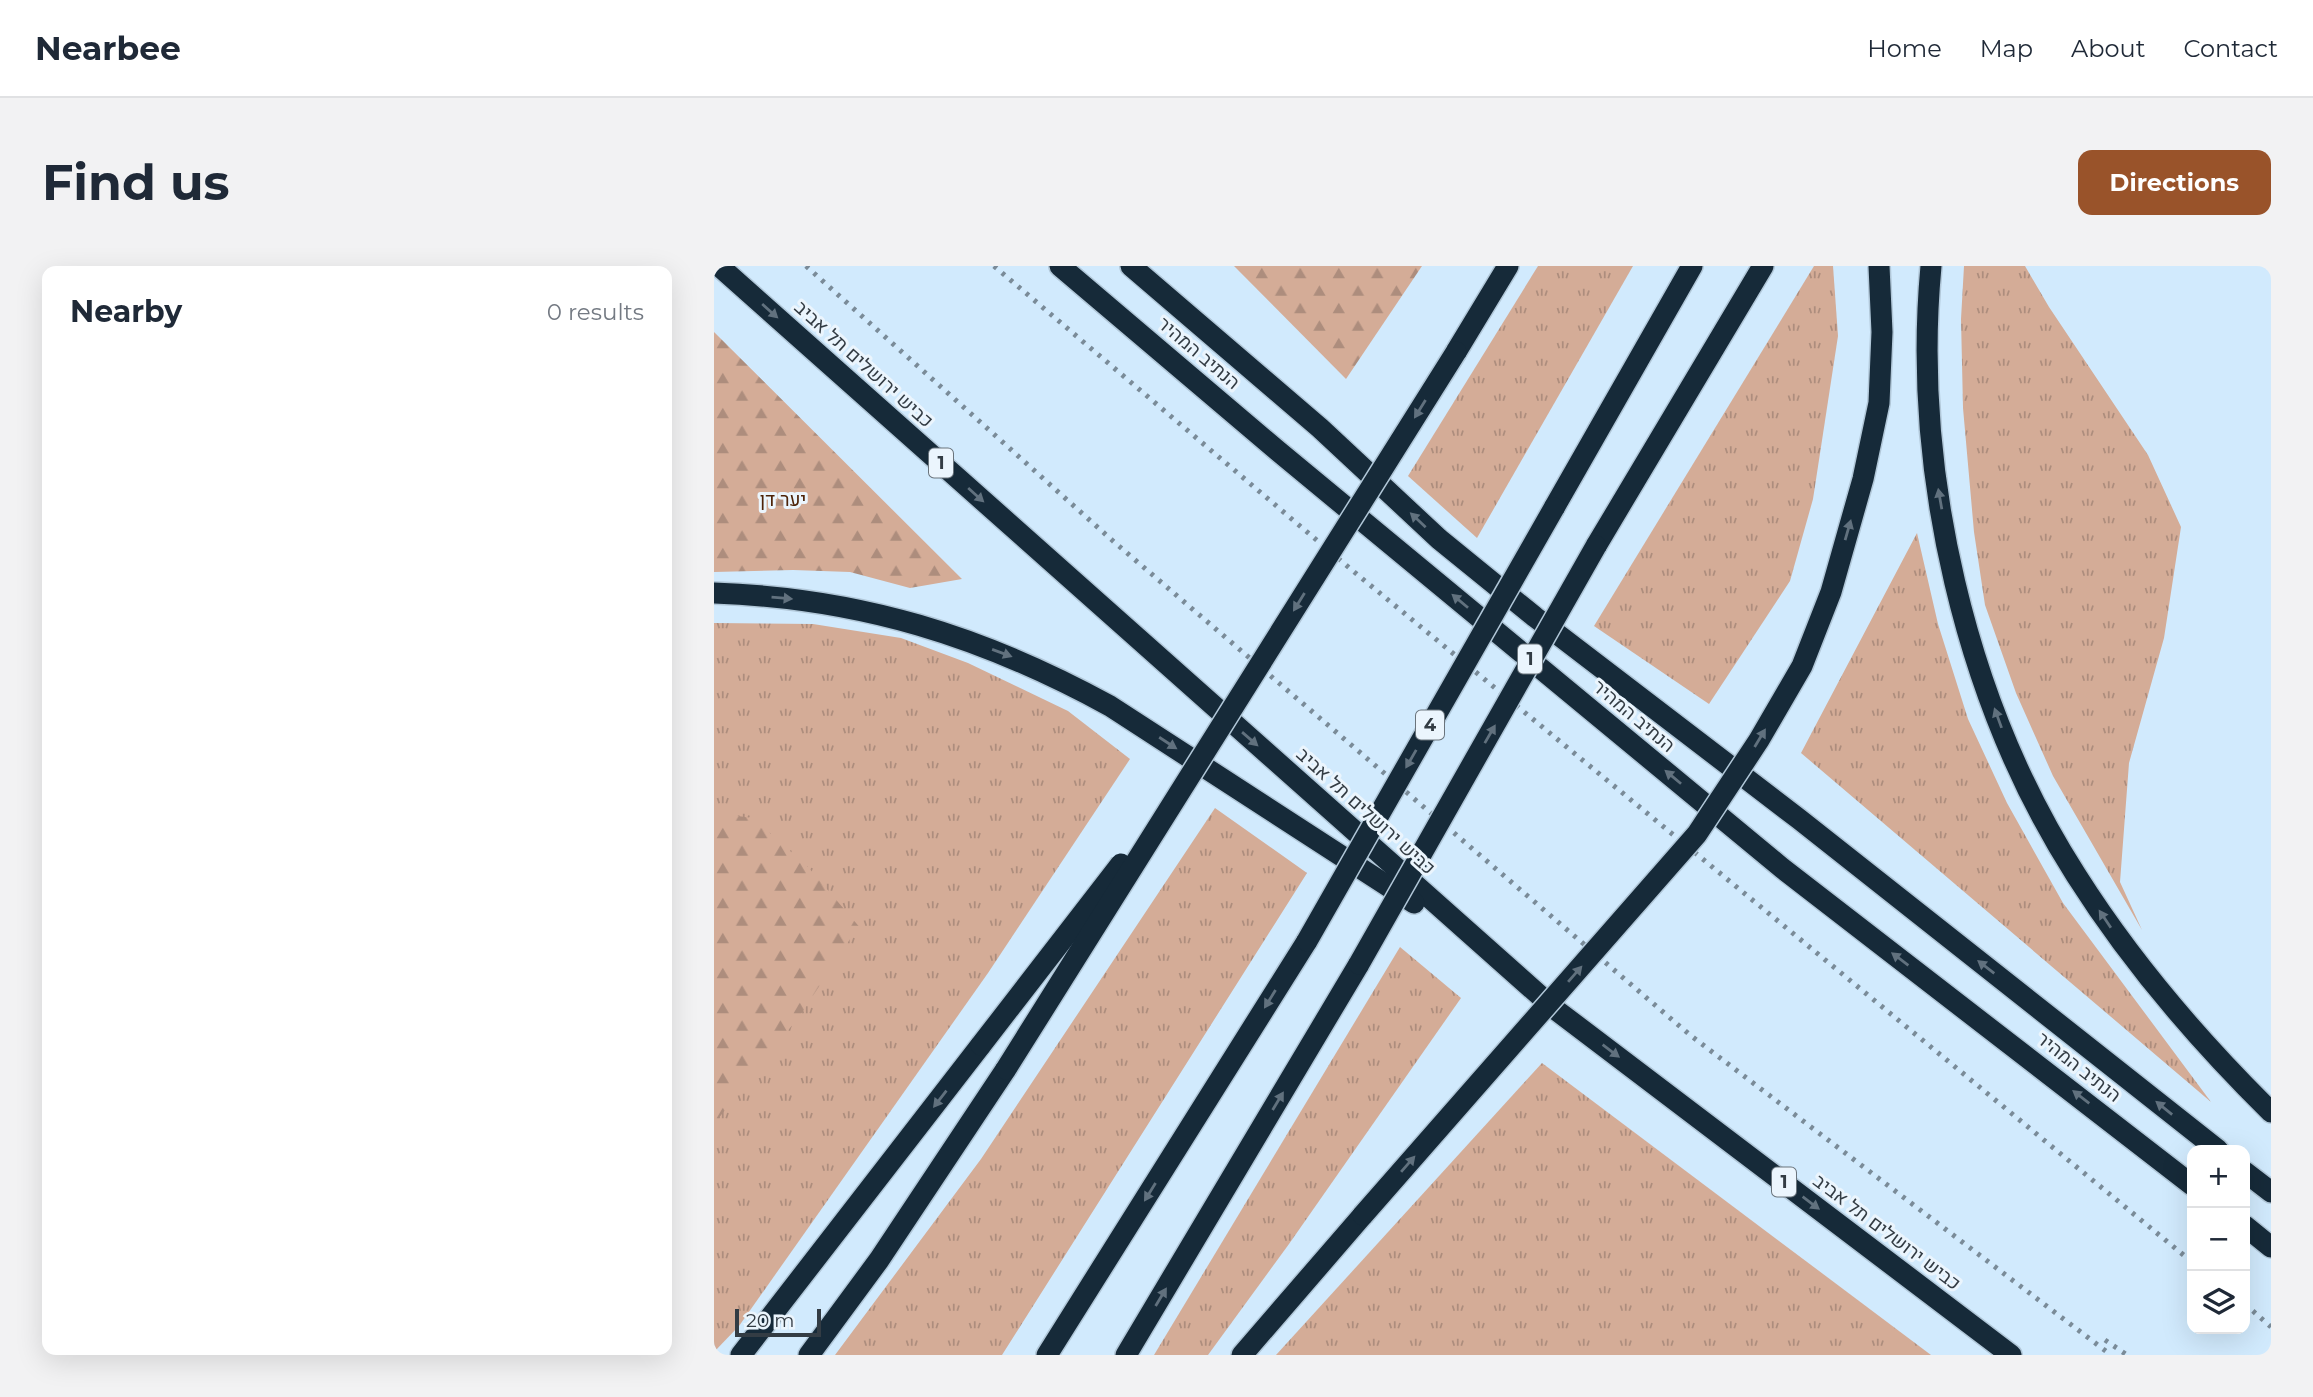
<!DOCTYPE html>
<meta charset="utf-8">
<style>
:root{--surface:#fff;--page:#f2f2f3;--text:#1f2937;--muted:#747a83;--line:#e0e1e3;--accent:#99532a}
body{margin:0;font-family:Montserrat,Heebo,sans-serif;background:var(--page);color:var(--text)}
.controls{position:absolute;right:21px;bottom:21px;display:grid;overflow:hidden;border-radius:14px;box-shadow:0 7px 28px #0002}
.controls button{width:63px;height:63px;display:grid;place-items:center;padding:0;border:0;border-bottom:2px solid var(--line);background:var(--surface);color:var(--text);font:35px sans-serif}
.scale{position:absolute;left:21px;bottom:18px;width:86px;box-sizing:border-box;padding-left:7px;border:4px solid #333c44;border-top:0;font-size:19px;line-height:24px;white-space:nowrap;color:#333c44;-webkit-text-stroke:5px #ebf5fd;paint-order:stroke}
.list{margin:0;padding:0;list-style:none}
h2{display:flex;justify-content:space-between;align-items:center;height:91px;margin:0;padding:0 28px;font-size:30px}
h2 small{font-size:23px;font-weight:400;color:var(--muted)}
.icon{flex:none;width:38px;height:38px;fill:none;stroke:currentColor;stroke-width:2;stroke-linecap:round;stroke-linejoin:round}
.map{position:relative;flex:none;width:1557px;height:1089px;overflow:hidden;border-radius:14px}
header{display:flex;align-items:center;gap:42px;box-sizing:border-box;height:98px;padding:0 35px;background:var(--surface);border-bottom:2px solid var(--line)}
header strong{font-size:33px}
nav{display:flex;gap:38px;margin-inline-start:auto;font-size:24px}
.intro{display:flex;align-items:center;justify-content:space-between;box-sizing:border-box;height:168px;padding:0 42px}
h1{margin:0;font-size:49px}
.button{padding:18px 32px;border-radius:14px;background:var(--accent);color:#fff;font-size:24px;font-weight:700}
main{display:flex;gap:42px;padding:0 42px}
aside{flex:1;background:var(--surface);border-radius:14px;box-shadow:0 7px 28px #0002}
.map>svg:first-child{display:block}
</style>
<header>
<strong>Nearbee</strong>
<nav><a>Home</a><a>Map</a><a>About</a><a>Contact</a></nav>
</header>
<div class="intro"><h1>Find us</h1><a class="button">Directions</a></div>
<main>
<aside>
<h2>Nearby<small>0 results</small></h2>
<ul class="list">
</ul>
</aside>
<div class="map">
<svg width="1557" height="1089" viewBox="0 0 1557 1089">
<defs>
<pattern id="grass-tufts" width="24" height="20" patternUnits="userSpaceOnUse" patternTransform="scale(1.75)"><rect width="24" height="20" fill="#d4ac97"/><path d="M3 7l-1-3M5 7V3M7 7l1-3M15 17l-1-3M17 17v-4M19 17l1-3" fill="none" stroke="#ad8d7d"/></pattern>
<pattern id="forest-firs" width="22" height="20" patternUnits="userSpaceOnUse" patternTransform="scale(1.75)"><rect width="22" height="20" fill="#d4ac97"/><path d="M5 1l3.5 6h-7zM16 11l3.5 6h-7z" fill="#ad8d7d"/></pattern>
</defs>
<rect width="100%" height="100%" fill="#d1eafd"/>
<!-- grass -->
<g fill="url(#grass-tufts)">
<polygon points="824,0 919,0 763,272 694,210"/>
<polygon points="1100,0 1119,0 1124,70 1099,233 1076,315 995,438 880,360"/>
<polygon points="1250,0 1311,0 1335,41 1434,189 1467,261 1450,372 1415,497 1406,616 1428,664 1339,510 1302,427 1271,339 1260,266 1249,142 1247,53"/>
<polygon points="1203,267 1224,358 1254,453 1293,537 1349,637 1497,836 1087,487"/>
<polygon points="0,357 99,358 187,372 254,397 354,445 416,493 274,707 25,1060 0,1086"/>
<polygon points="501,542 593,607 288,1089 121,1089 267,893"/>
<polygon points="686,681 747,732 575,978 494,1089 440,1089"/>
<polygon points="828,797 1217,1089 562,1089"/>
</g>
<!-- forest -->
<g fill="url(#forest-firs)">
<polygon points="520,0 708,0 632,113"/>
<polygon points="0,66 248,313 196,322 136,306 79,304 0,306"/>
<polygon points="0,547 39,552 94,601 148,664 138,670 87,748 0,858"/>
</g>
<g fill="none" stroke-linecap="round" stroke-linejoin="round">
<!-- highway casing -->
<g stroke="#b1c7d8" stroke-width="24">
<g id="highway">
<polyline points="5,0 842,744 1297,1089"/>
<polyline points="346,0 564,185 1068,602 1478,919"/>
<polyline points="417,0 606,162 725,273 821,351 1085,553 1504,884"/>
<path d="M1217,0C1198,204 1251,436 1362,609C1417,696 1484,774 1557,846"/>
<polyline points="742,86 794,0"/>
<polyline points="840,242 978,0"/>
<polyline points="882,280 1049,0"/>
<path d="M0,327C146,332 268,370 396,440L700,637"/>
<polyline points="1531,906 1557,926"/>
<polyline points="1531,960 1557,981"/>
<polyline points="27,1089 267,779"/>
<polyline points="95,1089 165,994 292,803"/>
<polyline points="333,1089 593,675"/>
<polyline points="412,1089 645,698"/>
<polyline points="528,1089 649,949"/>
</g>
</g>
<!-- highway -->
<use href="#highway" stroke="#162a39" stroke-width="21"/>
<!-- rail -->
<g stroke="#7a8b98" stroke-width="5" stroke-dasharray="3.5 7" stroke-linecap="butt">
<polyline points="92,0 399,275 976,769 1397,1089"/>
<polyline points="280,0 639,305 1478,996"/>
<polyline points="1531,1038 1557,1061"/>
<polyline points="1391,1074 1413,1089"/>
</g>
<!-- highway-bridge casing -->
<g stroke="#b1c7d8" stroke-width="24" stroke-linecap="butt">
<g id="highway-bridge">
<polyline points="593,675 840,242"/>
<polyline points="645,698 882,280"/>
<polyline points="267,779 407,598"/>
<polyline points="292,803 742,86"/>
<polyline points="649,949 983,568 1045,474 1088,400 1117,326 1149,213 1165,137 1168,66 1165,0"/>
</g>
</g>
<!-- highway-bridge -->
<use href="#highway-bridge" stroke="#162a39" stroke-width="21"/>
</g>
<!-- one-way arrows -->
<defs><path id="oneway-solid" d="M-6-.8H1V-3.2L6.5 0L1 3.2V.8H-6Z" transform="scale(1.75)"/></defs>
<g fill="#61717e">
<use href="#oneway-solid" transform="translate(56 45) rotate(42)"/>
<use href="#oneway-solid" transform="translate(706 143) rotate(122)"/>
<use href="#oneway-solid" transform="translate(262 229) rotate(42)"/>
<use href="#oneway-solid" transform="translate(1226 233) rotate(-100)"/>
<use href="#oneway-solid" transform="translate(704 254) rotate(-137)"/>
<use href="#oneway-solid" transform="translate(1134 264) rotate(-74)"/>
<use href="#oneway-solid" transform="translate(68 332) rotate(5)"/>
<use href="#oneway-solid" transform="translate(746 335) rotate(-140)"/>
<use href="#oneway-solid" transform="translate(585 336) rotate(122)"/>
<use href="#oneway-solid" transform="translate(288 387) rotate(20)"/>
<use href="#oneway-solid" transform="translate(1284 452) rotate(-110)"/>
<use href="#oneway-solid" transform="translate(776 468) rotate(-60)"/>
<use href="#oneway-solid" transform="translate(1046 472) rotate(-59)"/>
<use href="#oneway-solid" transform="translate(536 473) rotate(41)"/>
<use href="#oneway-solid" transform="translate(454 477) rotate(33)"/>
<use href="#oneway-solid" transform="translate(697 493) rotate(120)"/>
<use href="#oneway-solid" transform="translate(959 511) rotate(-140)"/>
<use href="#oneway-solid" transform="translate(1391 653) rotate(-124)"/>
<use href="#oneway-solid" transform="translate(1186 693) rotate(-143)"/>
<use href="#oneway-solid" transform="translate(1272 701) rotate(-142)"/>
<use href="#oneway-solid" transform="translate(861 708) rotate(-49)"/>
<use href="#oneway-solid" transform="translate(556 733) rotate(122)"/>
<use href="#oneway-solid" transform="translate(897 785) rotate(37)"/>
<use href="#oneway-solid" transform="translate(1367 831) rotate(-142)"/>
<use href="#oneway-solid" transform="translate(226 833) rotate(128)"/>
<use href="#oneway-solid" transform="translate(564 835) rotate(-59)"/>
<use href="#oneway-solid" transform="translate(1450 842) rotate(-141)"/>
<use href="#oneway-solid" transform="translate(694 898) rotate(-49)"/>
<use href="#oneway-solid" transform="translate(436 926) rotate(122)"/>
<use href="#oneway-solid" transform="translate(1097 937) rotate(37)"/>
<use href="#oneway-solid" transform="translate(447 1031) rotate(-59)"/>
</g>
<g text-anchor="middle" dominant-baseline="central" stroke-width="6" stroke-linejoin="round" paint-order="stroke">
<!-- shield labels -->
<g fill="#ebf5fd" stroke="#6a747c" stroke-width="2">
<rect x="215" y="182.5" width="24" height="29" rx="5"/>
<rect x="804" y="378.5" width="24" height="29" rx="5"/>
<rect x="702" y="444.5" width="28" height="29" rx="5"/>
<rect x="1058" y="901.5" width="24" height="29" rx="5"/>
</g>
<g font-size="18" font-weight="bold" fill="#333c44">
<text x="227" y="197">1</text>
<text x="816" y="393">1</text>
<text x="716" y="459">4</text>
<text x="1070" y="916">1</text>
</g>
<!-- street labels -->
<g font-size="19" fill="#333c44" stroke="#ebf5fd">
<text transform="translate(485 87) rotate(40)">הנתיב המהיר</text>
<text transform="translate(150 98) rotate(42)">כביש ירושלים תל אביב</text>
<text transform="translate(920 450) rotate(40)">הנתיב המהיר</text>
<text transform="translate(652 545) rotate(42)">כביש ירושלים תל אביב</text>
<text transform="translate(1365 801) rotate(38)">הנתיב המהיר</text>
<text transform="translate(1173 966) rotate(37)">כביש ירושלים תל אביב</text>
</g>
<!-- park labels -->
<g font-size="19" fill="#4d2308" stroke="#ebf5fd">
<text x="69" y="233">יער דן</text>
</g>
</g>
</svg>
<div class="controls">
<button>+</button>
<button>−</button>
<button><svg class="icon" aria-label="layers" viewBox="0 0 24 24"><path d="M12 4l9 5-9 5-9-5zM3 14l9 5 9-5"/></svg></button>
</div>
<div class="scale">20 m</div>
</div>
</main>
